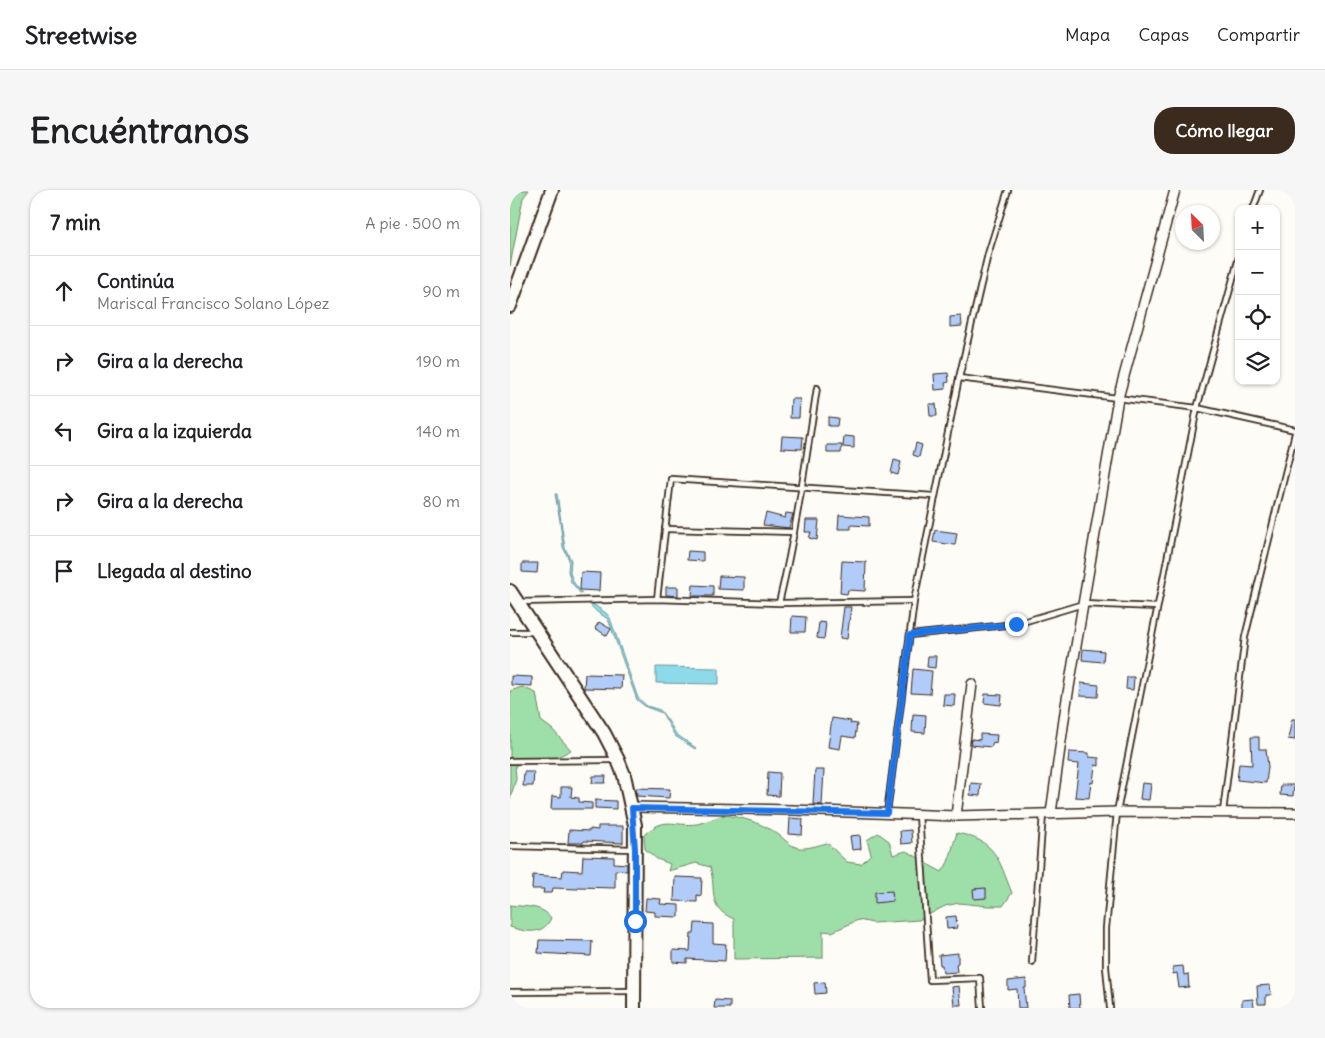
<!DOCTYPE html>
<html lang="es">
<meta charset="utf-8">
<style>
:root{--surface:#fff;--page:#f6f6f6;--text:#202124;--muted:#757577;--line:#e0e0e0;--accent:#3b2a1e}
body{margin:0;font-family:Delius,sans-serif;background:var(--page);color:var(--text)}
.controls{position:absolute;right:15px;top:15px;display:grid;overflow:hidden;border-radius:10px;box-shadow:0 1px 4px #0004}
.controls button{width:45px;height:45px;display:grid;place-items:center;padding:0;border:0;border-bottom:1px solid var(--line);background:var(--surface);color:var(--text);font:25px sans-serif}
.compass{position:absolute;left:665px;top:15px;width:45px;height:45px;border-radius:50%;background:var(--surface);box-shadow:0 1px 4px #0004;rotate:336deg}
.stop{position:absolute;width:15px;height:15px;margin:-11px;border:4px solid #1a73e8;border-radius:50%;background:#fff}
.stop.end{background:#1a73e8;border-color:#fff;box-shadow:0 1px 5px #0008}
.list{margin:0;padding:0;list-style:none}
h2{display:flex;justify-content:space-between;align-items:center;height:65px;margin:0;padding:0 20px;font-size:21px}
h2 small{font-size:16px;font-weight:400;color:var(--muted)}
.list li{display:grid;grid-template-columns:32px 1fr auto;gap:15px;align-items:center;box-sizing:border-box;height:70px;padding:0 20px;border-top:1px solid var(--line)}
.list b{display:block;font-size:19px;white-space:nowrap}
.list p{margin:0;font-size:16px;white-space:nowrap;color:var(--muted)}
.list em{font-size:16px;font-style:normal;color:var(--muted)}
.icon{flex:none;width:28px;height:28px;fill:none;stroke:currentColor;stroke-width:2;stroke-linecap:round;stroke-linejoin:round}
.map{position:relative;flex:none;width:785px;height:818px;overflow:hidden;border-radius:20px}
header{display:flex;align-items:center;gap:30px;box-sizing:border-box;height:70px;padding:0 25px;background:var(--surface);border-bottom:1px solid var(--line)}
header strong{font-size:24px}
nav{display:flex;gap:28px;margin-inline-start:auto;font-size:18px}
.intro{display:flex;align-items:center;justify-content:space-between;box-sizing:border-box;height:120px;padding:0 30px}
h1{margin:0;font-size:35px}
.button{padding:12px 22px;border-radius:20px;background:var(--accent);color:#fff;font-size:18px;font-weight:700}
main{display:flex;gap:30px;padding:0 30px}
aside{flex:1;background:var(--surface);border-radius:20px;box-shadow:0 1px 4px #0004}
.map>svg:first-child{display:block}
</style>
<header>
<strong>Streetwise</strong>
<nav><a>Mapa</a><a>Capas</a><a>Compartir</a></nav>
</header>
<div class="intro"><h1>Encuéntranos</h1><a class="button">Cómo llegar</a></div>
<main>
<aside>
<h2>7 min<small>A pie · 500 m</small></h2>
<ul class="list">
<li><svg class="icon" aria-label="ahead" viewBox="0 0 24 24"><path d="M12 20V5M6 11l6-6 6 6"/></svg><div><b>Continúa</b><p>Mariscal Francisco Solano López</p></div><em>90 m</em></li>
<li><svg class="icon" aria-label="right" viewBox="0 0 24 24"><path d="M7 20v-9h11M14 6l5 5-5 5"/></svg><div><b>Gira a la derecha</b></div><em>190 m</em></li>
<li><svg class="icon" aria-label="left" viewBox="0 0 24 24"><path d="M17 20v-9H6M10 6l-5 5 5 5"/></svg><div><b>Gira a la izquierda</b></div><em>140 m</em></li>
<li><svg class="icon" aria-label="right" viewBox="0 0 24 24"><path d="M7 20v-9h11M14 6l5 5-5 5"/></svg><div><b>Gira a la derecha</b></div><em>80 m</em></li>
<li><svg class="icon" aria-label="arrive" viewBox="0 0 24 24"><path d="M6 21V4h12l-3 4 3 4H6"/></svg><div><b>Llegada al destino</b></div></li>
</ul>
</aside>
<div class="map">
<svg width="785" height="818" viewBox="0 0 785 818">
<rect width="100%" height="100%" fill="#fdfcf7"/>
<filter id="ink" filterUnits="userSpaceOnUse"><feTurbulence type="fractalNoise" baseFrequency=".02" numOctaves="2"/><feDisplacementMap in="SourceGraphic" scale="10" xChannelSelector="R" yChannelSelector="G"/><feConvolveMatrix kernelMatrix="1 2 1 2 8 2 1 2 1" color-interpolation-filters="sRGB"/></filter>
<g filter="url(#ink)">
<!-- green -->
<g fill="#9edfa9" stroke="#6c8464">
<polygon points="0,0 19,0 13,8 0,76"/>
<path d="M12,497L26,503L31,531L42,539L61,560C52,565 43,570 33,570C17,571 21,567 5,576L6,589L0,609V501Z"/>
<path d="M214,625C232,627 251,633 266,643C274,648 279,656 289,658C297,659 309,655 317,653L337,672L351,674L361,664L357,650L368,643L379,651L383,665L396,661C409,667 419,676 432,682C442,668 441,659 447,643C487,651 488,669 502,703L493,716H478L449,713L435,716L409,730L363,733L348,730L322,742L313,741V768L224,769V729C196,717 207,701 200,677L186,673L158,681L160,674L147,669L135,659L134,645C156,625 163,637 187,634C196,632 205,628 214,625Z"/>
<path d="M0,715C15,717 32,715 41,728C33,746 16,742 0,737Z"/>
</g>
<!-- water -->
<g fill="#8ddbea" stroke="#6c9498">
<polygon points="45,304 47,304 55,358 61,370 60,383 64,393 72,403 70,403 61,392 58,381 59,370 53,357 50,331"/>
<polygon points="78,413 81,413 96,423 100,428 128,508 137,516 150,520 159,532 166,544 186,558 185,559 165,546 152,523 136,517 127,510 98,429 87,422"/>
<polygon points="146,477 209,478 209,494 146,493"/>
</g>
<!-- building -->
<g fill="#b1ccf9" stroke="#3b2a1e">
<polygon points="451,126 452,136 440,137 440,127"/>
<polygon points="438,183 439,192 435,193 436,199 425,200 424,184"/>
<polygon points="281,209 290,209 289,228 280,228"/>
<polygon points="419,214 426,214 427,226 420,226"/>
<polygon points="318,227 328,228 327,236 318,236"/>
<polygon points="272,246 293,247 292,259 271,258"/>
<polygon points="334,246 344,247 344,258 333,257"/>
<polygon points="406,253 412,255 409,267 403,265"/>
<polygon points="317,255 332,255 331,263 317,263"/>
<polygon points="384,270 391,272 388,285 381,283"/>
<polygon points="256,323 275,328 276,323 283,324 279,338 253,335"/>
<polygon points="329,325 359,327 359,336 341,335 341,339 328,339"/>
<polygon points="296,330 309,330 307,350 299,348 301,342 295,342"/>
<polygon points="425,340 447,343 445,355 423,352"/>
<polygon points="178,361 193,362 193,371 177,370"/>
<polygon points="332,371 356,372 355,401 338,400 337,404 330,403"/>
<polygon points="12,373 28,373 27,383 12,382"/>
<polygon points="71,382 90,383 89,401 70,400"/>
<polygon points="209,386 234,387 234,400 208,399"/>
<polygon points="183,395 203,396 203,406 182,406"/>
<polygon points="156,397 168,397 168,406 156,405"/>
<polygon points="334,417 341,417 337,449 330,448"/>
<polygon points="282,426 296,427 295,442 281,442"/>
<polygon points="89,432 101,439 97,446 85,438"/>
<polygon points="309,432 316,433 314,449 307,448"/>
<polygon points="573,459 594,461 593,472 572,470"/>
<polygon points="418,466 426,466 425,478 417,477"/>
<polygon points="403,479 422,481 420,504 401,503"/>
<polygon points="75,484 112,485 111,499 74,498"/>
<polygon points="1,486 22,487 22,496 1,495"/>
<polygon points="617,487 624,487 623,500 616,499"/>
<polygon points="571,493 589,495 588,507 570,506"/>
<polygon points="434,504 445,504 444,516 433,515"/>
<polygon points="475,504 492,505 491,515 474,513"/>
<polygon points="403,524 416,525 415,543 402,542"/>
<polygon points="322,528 341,531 340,533 347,534 345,548 332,546 330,559 318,557"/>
<polygon points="782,529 785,529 785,550 778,549"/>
<polygon points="470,544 487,545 486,553 483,552 481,557 461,555 462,549 470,550"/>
<polygon points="741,547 749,547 749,559 756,559 758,577 756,593 727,590 729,574 742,575"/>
<polygon points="559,562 579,563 579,567 589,568 589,576 585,575 583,593 581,592 579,608 565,607 569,574 558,573"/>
<polygon points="305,580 314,580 312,615 303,614"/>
<polygon points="14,582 24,582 23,596 13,596"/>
<polygon points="258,582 270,583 269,606 257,605"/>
<polygon points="83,586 96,586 95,593 82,593"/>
<polygon points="461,593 471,594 470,606 460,605"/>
<polygon points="632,593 641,594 639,610 630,609"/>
<polygon points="771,595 784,595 783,606 770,605"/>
<polygon points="51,597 62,597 61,607 69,608 69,612 82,613 82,619 41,619 42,606 51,607"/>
<polygon points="126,598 160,599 159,608 127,606"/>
<polygon points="85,610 106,611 106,619 85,618"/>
<polygon points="280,628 293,629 292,645 279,644"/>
<polygon points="88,636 113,636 113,653 74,651 73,653 58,653 59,640 80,641 80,639 88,640"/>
<polygon points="401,640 402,653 391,654 390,641"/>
<polygon points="350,645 351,659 342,660 340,646"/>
<polygon points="73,666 104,667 104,673 117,674 117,681 105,680 105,698 68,697 68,699 43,698 42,703 33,703 34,699 22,699 23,685 52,687 53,680 72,681"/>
<polygon points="165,687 192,688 191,706 187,705 187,712 164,711"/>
<polygon points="476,698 476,708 464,709 463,699"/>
<polygon points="382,701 383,711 365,713 365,702"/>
<polygon points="136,708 151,709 150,714 169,715 169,727 145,726 145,722 135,721"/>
<polygon points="446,726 447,738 437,739 436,727"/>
<polygon points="185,733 203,734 203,753 216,754 215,771 177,769 177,773 163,772 163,760 180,761 181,743 184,743"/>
<polygon points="29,750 82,751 81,766 28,763"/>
<polygon points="448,763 448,773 446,774 447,782 433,783 432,775 430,775 429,765"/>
<polygon points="673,776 674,785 678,784 679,797 669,798 667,783 663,784 663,777"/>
<polygon points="516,789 516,798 514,798 516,818 508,818 507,799 498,800 498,791"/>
<polygon points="315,792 316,803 305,804 304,793"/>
<polygon points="760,795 761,805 756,805 756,814 748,814 747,796"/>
<polygon points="449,796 451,815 444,815 442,797"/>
<polygon points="569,804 570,818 560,818 559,805"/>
<polygon points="743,809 744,818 732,818 732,810"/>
<polygon points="205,810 220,811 220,818 204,818"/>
</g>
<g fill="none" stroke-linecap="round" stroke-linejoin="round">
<!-- service casing -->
<g stroke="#3b2a1e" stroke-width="8">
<g id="service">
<polyline points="743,19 750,0"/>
<polyline points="449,188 687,218 785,240"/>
<polyline points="155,339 284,342"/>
<polyline points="147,409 161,289 424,306"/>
<polyline points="9,412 147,409 269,413 404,411"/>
<path d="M269,413C286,342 296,270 307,198"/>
<polyline points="0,442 26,442"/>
<polyline points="400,445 506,434 573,414 647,417"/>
<polyline points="0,571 104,570"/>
<polyline points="713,622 735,447 785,243"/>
<polyline points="377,623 404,411 449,188 478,64 498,0"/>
<polyline points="409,625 420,790 470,788 472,818"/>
<polyline points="0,656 124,659"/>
<polyline points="522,772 533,624"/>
<polyline points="0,802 123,801"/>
<polyline points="600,818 596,777 596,738 607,622 687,218 729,67"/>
</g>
</g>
<!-- minor casing -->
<g stroke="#3b2a1e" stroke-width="12">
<g id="minor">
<polyline points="122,617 283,620 446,626 607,622 785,623"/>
<polyline points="541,623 556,515 608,208 665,0"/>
<polyline points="446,626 462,494"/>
</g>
</g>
<!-- secondary casing -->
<g stroke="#3b2a1e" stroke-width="16">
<g id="secondary">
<polyline points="0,116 42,0"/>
<polyline points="0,401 94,543 108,570 114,585 125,635 124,818"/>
</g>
</g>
<!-- service -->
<use href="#service" stroke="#fdfcf7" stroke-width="4.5"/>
<!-- minor -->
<use href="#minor" stroke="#fdfcf7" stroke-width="9"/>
<!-- secondary -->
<use href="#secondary" stroke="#fdfcf7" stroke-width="12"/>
</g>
</g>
<g fill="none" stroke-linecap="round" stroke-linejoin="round" filter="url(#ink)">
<!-- route -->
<polyline stroke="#1a73e8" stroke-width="6" points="125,731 125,659 122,618 377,623 400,445 506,434"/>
</g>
</svg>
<div class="controls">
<button>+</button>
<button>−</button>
<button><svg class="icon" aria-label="locate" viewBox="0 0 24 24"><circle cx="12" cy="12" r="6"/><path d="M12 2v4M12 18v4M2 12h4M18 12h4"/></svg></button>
<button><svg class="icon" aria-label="layers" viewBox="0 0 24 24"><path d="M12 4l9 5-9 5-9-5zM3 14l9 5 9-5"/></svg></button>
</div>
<svg class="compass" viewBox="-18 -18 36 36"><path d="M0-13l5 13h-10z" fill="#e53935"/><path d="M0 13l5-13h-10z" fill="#757577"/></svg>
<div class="stop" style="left:125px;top:731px"></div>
<div class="stop end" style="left:506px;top:434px"></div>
</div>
</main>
